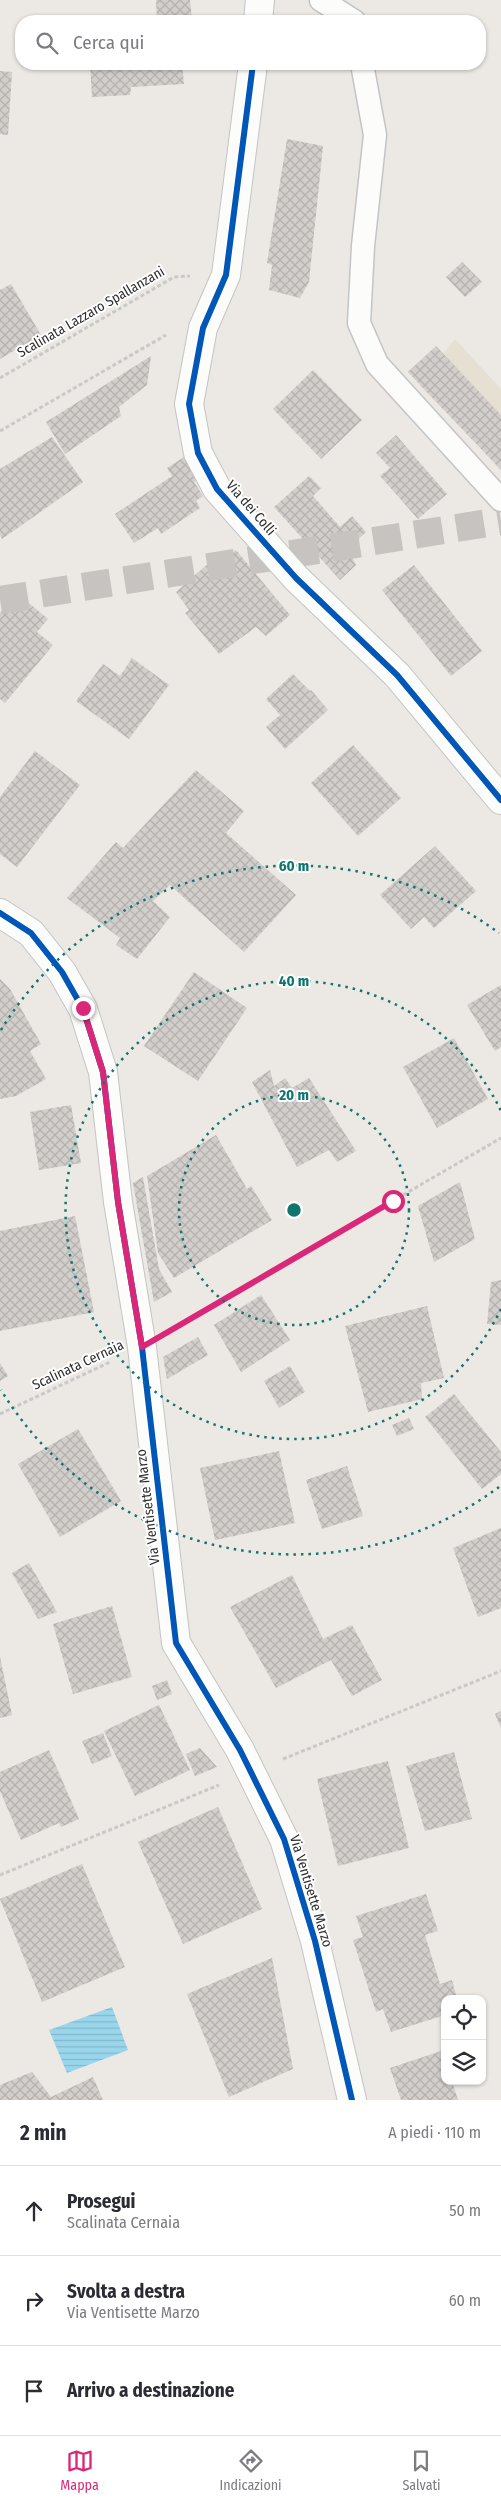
<!DOCTYPE html>
<html lang="it">
<meta charset="utf-8">
<style>
:root{--surface:#fff;--page:#f2f2f3;--text:#2b2b33;--muted:#7c7c81;--line:#e1e1e2;--accent:#db2777}
body{margin:0;font-family:"Fira Sans Condensed",sans-serif;background:var(--page);color:var(--text)}
.controls{position:absolute;right:15px;bottom:15px;display:grid;overflow:hidden;border-radius:10px;box-shadow:0 1px 4px #0004}
.controls button{width:45px;height:45px;display:grid;place-items:center;padding:0;border:0;border-bottom:1px solid var(--line);background:var(--surface);color:var(--text);font:25px sans-serif}
.stop{position:absolute;width:15px;height:15px;margin:-11px;border:4px solid #db2777;border-radius:50%;background:#fff}
.stop.end{background:#db2777;border-color:#fff;box-shadow:0 1px 5px #0008}
.list{margin:0;padding:0;list-style:none}
h2{display:flex;justify-content:space-between;align-items:center;height:65px;margin:0;padding:0 20px;font-size:21px}
h2 small{font-size:16px;font-weight:400;color:var(--muted)}
.list li{display:grid;grid-template-columns:32px 1fr auto;gap:15px;align-items:center;box-sizing:border-box;height:90px;padding:0 20px;border-top:1px solid var(--line)}
.list b{display:block;font-size:19px;white-space:nowrap}
.list p{margin:0;font-size:16px;white-space:nowrap;color:var(--muted)}
.list em{font-size:16px;font-style:normal;color:var(--muted)}
.icon{flex:none;width:28px;height:28px;fill:none;stroke:currentColor;stroke-width:2;stroke-linecap:round;stroke-linejoin:round}
.map{position:relative;flex:none;width:501px;height:2100px;overflow:hidden}
.search{position:absolute;background:var(--surface);box-shadow:0 1px 4px #0004;left:15px;right:15px;top:15px;height:55px;display:flex;align-items:center;gap:12px;box-sizing:border-box;padding:0 18px;border-radius:20px;color:var(--muted);font-size:19px}
.sheet{height:335px;background:var(--surface)}
nav{display:flex;justify-content:space-around;align-items:center;box-sizing:border-box;height:70px;border-top:1px solid var(--line);background:var(--surface);font-size:14px;color:var(--muted)}
nav a{display:grid;justify-items:center;gap:2px}
nav .on{color:var(--accent)}
.map>svg:first-child{display:block}
</style>
<div class="map">
<svg width="501" height="2100" viewBox="0 0 501 2100">
<defs>
<pattern id="water-rules" width="6" height="5" patternUnits="userSpaceOnUse" patternTransform="scale(1.25)"><rect width="6" height="5" fill="#99d6ec"/><path d="M0 2.5h6" fill="none" stroke="#84b8cb"/></pattern>
<pattern id="building-cross-hatch" width="8" height="8" patternUnits="userSpaceOnUse" patternTransform="scale(1.25)"><rect width="8" height="8" fill="#d1cecb"/><path d="M0 0l8 8M0 8l8-8" fill="none" stroke="#b4b1af"/></pattern>
</defs>
<rect width="100%" height="100%" fill="#ece8e4"/>
<!-- education -->
<polygon fill="#e6e0d3" points="455,339 501,389 501,469 419,385"/>
<!-- water -->
<polygon fill="url(#water-rules)" points="112,2007 128,2050 67,2073 49,2030"/>
<!-- building -->
<g fill="url(#building-cross-hatch)">
<polygon points="156,0 190,0 192,21 157,21"/>
<polygon points="90,64 182,64 184,84 131,87 130,95 92,97"/>
<polygon points="0,71 12,72 8,135 0,134"/>
<polygon points="287,139 323,146 309,282 300,298 269,290 272,265 267,263"/>
<polygon points="462,262 482,282 465,297 446,277"/>
<polygon points="11,284 41,335 0,359 0,290"/>
<polygon points="436,346 501,415 501,470 408,372"/>
<polygon points="151,356 147,385 119,407 121,416 65,454 46,422"/>
<polygon points="313,370 362,420 321,459 273,409"/>
<polygon points="396,435 447,494 418,519 380,476 390,468 376,453"/>
<polygon points="52,437 83,482 2,539 0,535 0,469"/>
<polygon points="187,455 201,477 194,482 203,496 196,501 200,508 161,534 158,528 134,543 115,514 172,476 167,468"/>
<polygon points="309,476 321,488 313,496 340,527 352,516 366,532 348,549 356,565 340,580 274,507"/>
<polygon points="236,550 290,615 266,636 256,627 219,654 185,613 189,610 176,592 210,562 214,566"/>
<polygon points="414,565 482,651 451,676 382,590"/>
<polygon points="17,593 48,619 37,632 53,645 5,703 0,699 0,613"/>
<polygon points="132,658 169,685 129,739 76,701 103,664 120,676"/>
<polygon points="293,674 310,691 311,690 328,710 285,749 266,727 280,715 266,699"/>
<polygon points="353,745 401,798 358,836 311,783"/>
<polygon points="35,751 80,785 17,867 0,854 0,797"/>
<polygon points="196,770 244,811 226,833 296,895 244,952 170,885 153,901 170,917 137,959 116,945 120,938 67,898 116,842 123,848"/>
<polygon points="435,846 476,891 434,928 424,917 411,929 380,895"/>
<polygon points="194,972 247,1008 198,1081 144,1046"/>
<polygon points="0,979 10,989 41,1044 30,1051 46,1079 16,1096 0,1099"/>
<polygon points="501,985 501,1047 495,1051 467,1005"/>
<polygon points="454,1038 488,1099 437,1128 403,1067"/>
<polygon points="270,1070 274,1086 285,1078 292,1088 309,1078 356,1151 337,1162 329,1150 297,1167 252,1082"/>
<polygon points="71,1105 81,1163 39,1170 30,1112"/>
<polygon points="216,1135 247,1189 251,1186 272,1220 174,1278 158,1253 147,1176"/>
<polygon points="143,1177 159,1269 172,1292 154,1302 133,1183"/>
<polygon points="460,1182 475,1239 434,1262 418,1206"/>
<polygon points="75,1216 94,1312 0,1331 0,1231"/>
<polygon points="501,1280 501,1325 487,1324 491,1282"/>
<polygon points="261,1295 290,1340 241,1372 214,1325"/>
<polygon points="427,1306 444,1378 421,1383 422,1399 368,1412 345,1326"/>
<polygon points="198,1337 208,1355 167,1379 163,1357"/>
<polygon points="0,1363 8,1376 0,1381"/>
<polygon points="290,1366 305,1392 279,1408 264,1381"/>
<polygon points="454,1394 501,1452 501,1474 482,1489 425,1417"/>
<polygon points="409,1418 414,1429 397,1436 392,1425"/>
<polygon points="78,1429 121,1501 60,1537 18,1464"/>
<polygon points="279,1451 295,1523 215,1540 200,1468"/>
<polygon points="347,1466 363,1516 322,1529 306,1480"/>
<polygon points="501,1528 501,1608 478,1617 453,1548"/>
<polygon points="29,1563 57,1612 38,1619 12,1573"/>
<polygon points="292,1575 323,1639 352,1625 382,1680 352,1696 331,1660 276,1688 230,1607"/>
<polygon points="112,1606 132,1677 73,1694 53,1624"/>
<polygon points="0,1657 12,1715 0,1718"/>
<polygon points="167,1680 172,1694 157,1700 152,1686"/>
<polygon points="159,1705 190,1770 135,1796 104,1731"/>
<polygon points="501,1711 501,1728 495,1714"/>
<polygon points="103,1733 112,1756 92,1764 82,1741"/>
<polygon points="200,1748 217,1767 195,1776 186,1754"/>
<polygon points="49,1750 79,1819 61,1827 59,1823 21,1840 0,1791 0,1772"/>
<polygon points="454,1752 472,1819 425,1831 406,1766"/>
<polygon points="388,1761 409,1848 338,1866 317,1779"/>
<polygon points="218,1807 262,1909 183,1944 138,1842"/>
<polygon points="82,1864 125,1967 42,2002 0,1899"/>
<polygon points="426,1894 438,1931 425,1935 440,1984 452,1980 457,1999 445,1999 445,2015 391,2032 383,2009 376,2012 353,1940 363,1937 356,1916"/>
<polygon points="272,1958 293,2069 229,2097 187,1994"/>
<polygon points="441,2051 445,2061 445,2081 452,2081 458,2100 401,2100 390,2068"/>
<polygon points="32,2072 51,2097 93,2077 103,2100 0,2100 0,2085"/>
</g>
<g fill="none" stroke-linecap="round" stroke-linejoin="round">
<!-- secondary-tunnel -->
<polyline stroke="#c6c3c0" stroke-width="28" stroke-dasharray="28 14" stroke-linecap="butt" points="0,600 501,521"/>
<!-- lane casing -->
<g stroke="#c5c4c5" stroke-width="25">
<g id="lane">
<polyline points="321,0 354,21"/>
<polyline points="362,64 375,135 363,246 359,323 377,364 501,500"/>
</g>
</g>
<!-- street casing -->
<g stroke="#c5c4c5" stroke-width="30">
<polyline id="street" points="0,913 31,933 62,972 83,1009 103,1072 118,1202 142,1347 176,1643 240,1750 284,1839 315,1941 352,2100"/>
</g>
<!-- secondary casing -->
<g stroke="#c5c4c5" stroke-width="30">
<g id="secondary">
<polyline points="258,21 260,0"/>
<polyline points="253,64 226,275 203,328 189,404 198,453 217,489 296,578 397,675 501,800"/>
</g>
</g>
<!-- path -->
<g stroke="#c9c9c8" stroke-width="3" stroke-dasharray="4 2.5" stroke-linecap="butt">
<polyline points="0,378 174,277 190,276"/>
<polyline points="0,431 166,335"/>
<polyline points="173,1329 501,1138"/>
<polyline points="0,1414 110,1362"/>
<polyline points="283,1759 501,1671"/>
<polyline points="0,1875 219,1785"/>
</g>
<!-- lane -->
<use href="#lane" stroke="#fcfcfb" stroke-width="22"/>
<!-- street -->
<use href="#street" stroke="#fcfcfb" stroke-width="28"/>
<!-- secondary -->
<use href="#secondary" stroke="#fcfcfb" stroke-width="28"/>
<!-- cycleway casing -->
<g stroke="#fff" stroke-width="9">
<g id="cycleway">
<polyline points="253,64 226,275 203,328 189,404 198,453 217,489 296,578 397,675 501,800"/>
<polyline points="0,913 31,933 62,972 83,1009 103,1072 118,1202 142,1347 176,1643 240,1750 284,1839 315,1941 352,2100"/>
</g>
</g>
<!-- cycleway -->
<use href="#cycleway" stroke="#0057b8" stroke-width="6"/>
</g>
<g fill="none" stroke-linecap="round" stroke-linejoin="round">
<!-- route -->
<polyline stroke="#db2777" stroke-width="6" points="83,1008 103,1072 118,1202 142,1347 393,1201"/>
</g>
<!-- distance rings -->
<g fill="none" stroke="#0f766e" stroke-width="2.5" stroke-dasharray="2.5 5">
<circle cx="294" cy="1210" r="115"/>
<path d="M501 1309A229 229 0 1 1 501 1111"/>
<path d="M499 1487A344 344 0 0 1 1 1390M1 1030A344 344 0 0 1 499 933"/>
</g>
<g text-anchor="middle" dominant-baseline="central" stroke-width="4" stroke-linejoin="round" paint-order="stroke">
<!-- street labels -->
<g font-size="14" fill="#2e2e2e" stroke="#fff">
<text transform="translate(91 312) rotate(-30)">Scalinata Lazzaro Spallanzani</text>
<text transform="translate(251 508) rotate(49)">Via dei Colli</text>
<text transform="translate(78 1365) rotate(-25)">Scalinata Cernaia</text>
<text transform="translate(148 1507) rotate(-97)">Via Ventisette Marzo</text>
<text transform="translate(311 1891) rotate(73)">Via Ventisette Marzo</text>
</g>
</g>
<circle cx="294" cy="1210" r="8" fill="#0f766e" stroke="#fff" stroke-width="2.5"/>
<g font-size="15" text-anchor="middle" font-weight="bold" fill="#0f766e" stroke="#fff" stroke-width="4" stroke-linejoin="round" paint-order="stroke">
<text x="294" y="871">60 m</text>
<text x="294" y="986">40 m</text>
<text x="294" y="1100">20 m</text>
</g>
</svg>
<div class="controls">
<button><svg class="icon" aria-label="locate" viewBox="0 0 24 24"><circle cx="12" cy="12" r="6"/><path d="M12 2v4M12 18v4M2 12h4M18 12h4"/></svg></button>
<button><svg class="icon" aria-label="layers" viewBox="0 0 24 24"><path d="M12 4l9 5-9 5-9-5zM3 14l9 5 9-5"/></svg></button>
</div>
<div class="stop" style="left:393px;top:1201px"></div>
<div class="stop end" style="left:83px;top:1008px"></div>
<div class="search"><svg class="icon" aria-label="search" viewBox="0 0 24 24"><circle cx="10" cy="10" r="6"/><path d="M15 15l6 6"/></svg>Cerca qui</div>
</div>
<section class="sheet">
<h2>2 min<small>A piedi · 110 m</small></h2>
<ul class="list">
<li><svg class="icon" aria-label="ahead" viewBox="0 0 24 24"><path d="M12 20V5M6 11l6-6 6 6"/></svg><div><b>Prosegui</b><p>Scalinata Cernaia</p></div><em>50 m</em></li>
<li><svg class="icon" aria-label="right" viewBox="0 0 24 24"><path d="M7 20v-9h11M14 6l5 5-5 5"/></svg><div><b>Svolta a destra</b><p>Via Ventisette Marzo</p></div><em>60 m</em></li>
<li><svg class="icon" aria-label="arrive" viewBox="0 0 24 24"><path d="M6 21V4h12l-3 4 3 4H6"/></svg><div><b>Arrivo a destinazione</b></div></li>
</ul>
</section>
<nav>
<a class="on"><svg class="icon" aria-label="map" viewBox="0 0 24 24"><path d="M3 6l6-2 6 2 6-2v14l-6 2-6-2-6 2zM9 4v14M15 6v14"/></svg>Mappa</a>
<a><svg class="icon" aria-label="directions" viewBox="0 0 24 24"><path d="M12 3l9 9-9 9-9-9zM9 14v-3h6M13 9l2 2-2 2"/></svg>Indicazioni</a>
<a><svg class="icon" aria-label="saved" viewBox="0 0 24 24"><path d="M7 4h10v16l-5-4-5 4z"/></svg>Salvati</a>
</nav>
